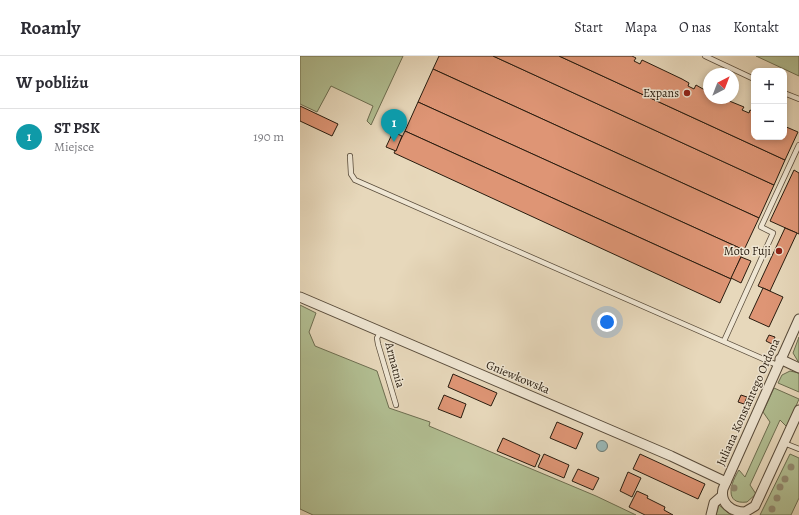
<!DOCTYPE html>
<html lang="pl">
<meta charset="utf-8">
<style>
:root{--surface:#fff;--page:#f7f7f7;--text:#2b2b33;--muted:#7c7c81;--line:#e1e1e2;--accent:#8f2418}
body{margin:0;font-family:Alegreya,serif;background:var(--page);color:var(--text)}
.controls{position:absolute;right:12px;top:12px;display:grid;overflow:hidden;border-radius:8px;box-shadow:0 2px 6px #0003}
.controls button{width:36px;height:36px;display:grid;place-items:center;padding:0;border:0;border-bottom:1px solid var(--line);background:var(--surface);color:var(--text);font:20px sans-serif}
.compass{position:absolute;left:403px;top:12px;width:36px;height:36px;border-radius:50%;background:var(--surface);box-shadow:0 2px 6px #0003;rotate:42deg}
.you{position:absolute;left:307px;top:266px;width:14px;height:14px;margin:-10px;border:3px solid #fff;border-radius:50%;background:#1a73e8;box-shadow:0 0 0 6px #1a73e833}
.badge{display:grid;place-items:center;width:26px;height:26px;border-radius:50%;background:var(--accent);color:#fff;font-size:13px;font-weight:700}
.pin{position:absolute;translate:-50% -33px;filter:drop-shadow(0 1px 2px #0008)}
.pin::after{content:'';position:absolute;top:21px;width:14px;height:12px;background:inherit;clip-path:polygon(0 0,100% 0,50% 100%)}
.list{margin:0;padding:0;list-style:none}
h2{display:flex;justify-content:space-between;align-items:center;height:52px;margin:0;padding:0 16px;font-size:17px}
h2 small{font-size:13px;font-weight:400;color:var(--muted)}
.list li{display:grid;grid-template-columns:26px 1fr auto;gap:12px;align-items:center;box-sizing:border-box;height:56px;padding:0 16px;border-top:1px solid var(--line)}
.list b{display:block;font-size:15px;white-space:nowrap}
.list p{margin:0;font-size:13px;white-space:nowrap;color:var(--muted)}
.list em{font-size:13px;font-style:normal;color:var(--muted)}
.map{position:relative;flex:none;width:499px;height:459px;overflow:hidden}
header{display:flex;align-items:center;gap:24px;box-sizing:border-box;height:56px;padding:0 20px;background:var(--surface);border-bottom:1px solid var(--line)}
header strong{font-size:19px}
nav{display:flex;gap:22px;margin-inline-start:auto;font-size:14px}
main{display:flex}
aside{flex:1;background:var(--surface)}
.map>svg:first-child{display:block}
</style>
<header>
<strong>Roamly</strong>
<nav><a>Start</a><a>Mapa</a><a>O nas</a><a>Kontakt</a></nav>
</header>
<main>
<aside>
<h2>W pobliżu<small></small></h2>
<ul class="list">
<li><span class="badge" style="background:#0f9aa8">1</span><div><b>ST PSK</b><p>Miejsce</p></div><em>190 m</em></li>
</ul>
</aside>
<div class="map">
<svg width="499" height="459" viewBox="0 0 499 459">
<rect width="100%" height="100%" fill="#e7d8bb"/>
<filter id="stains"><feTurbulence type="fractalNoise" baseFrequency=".005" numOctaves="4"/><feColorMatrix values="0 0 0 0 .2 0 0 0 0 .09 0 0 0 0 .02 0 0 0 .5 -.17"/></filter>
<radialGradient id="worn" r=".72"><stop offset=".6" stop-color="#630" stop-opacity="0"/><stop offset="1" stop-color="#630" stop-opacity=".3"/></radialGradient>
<!-- green -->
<g fill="#b2bf93" stroke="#6d6e51">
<polygon points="0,0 103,0 71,69 67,65 73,50 31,30 17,56 0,48"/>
<polygon points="456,0 499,0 499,20"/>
<polygon points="0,249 16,257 9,276 15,290 77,315 89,352 130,366 129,370 296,440 336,459 13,459 0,453"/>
<polygon points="499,281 499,307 493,297"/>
<polygon points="490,315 499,317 499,336 478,327 482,319"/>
<path d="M474,332L499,343L487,371L480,364L450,429L456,438L447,446C423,449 431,426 439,414L445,421L470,366L463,356Z"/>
<polygon points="490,398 499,402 499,442 491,459 460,459"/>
<polygon points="419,449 431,459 416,459"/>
</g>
<!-- water -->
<circle fill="#99b8b8" stroke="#6c7a74" cx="302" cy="390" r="5.5"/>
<!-- building -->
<g fill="#de9575" stroke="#281c0f">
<polygon points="139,0 193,0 474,129 459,162 133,13"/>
<polygon points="193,0 259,0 485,104 474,129"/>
<polygon points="259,0 332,0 336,2 334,5 340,8 342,4 382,23 389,27 388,30 394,33 396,29 403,33 409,36 409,42 422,42 444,51 442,54 449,57 450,54 454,56 454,81 484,81 484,70 498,76 485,104"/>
<polygon points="133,13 459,162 444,194 118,46"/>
<polygon points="118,46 444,194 431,223 105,75"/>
<polygon points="0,50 38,68 32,80 0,65"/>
<polygon points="105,75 431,223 420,247 94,97"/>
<polygon points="93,76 102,80 96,95 86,91"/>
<polygon points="494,114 499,117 499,178 470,165"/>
<polygon points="485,172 497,177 470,235 458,230"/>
<polygon points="441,201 451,205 441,227 431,222"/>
<polygon points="463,232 483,241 469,271 449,262"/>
<polygon points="469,279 475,281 472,288 466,285"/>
<polygon points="153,318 197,337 191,350 148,331"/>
<polygon points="144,339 166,348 161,362 138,353"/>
<polygon points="441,339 447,341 444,348 438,346"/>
<polygon points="257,366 283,377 276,393 250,382"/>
<polygon points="203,382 240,399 235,411 197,395"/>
<polygon points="244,398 269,409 264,422 238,411"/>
<polygon points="340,398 405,428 398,443 333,413"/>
<polygon points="278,413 299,422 293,434 272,425"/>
<polygon points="328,416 341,422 332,441 320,435"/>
<polygon points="337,435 348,440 347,442 365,451 364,454 373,459 345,459 329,451"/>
</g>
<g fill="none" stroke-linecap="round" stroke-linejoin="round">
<!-- lane casing -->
<g stroke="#584b3a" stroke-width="6">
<g id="lane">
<polyline points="405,0 454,23"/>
<polyline points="484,37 499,43"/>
<polyline points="50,100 51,118 55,124 477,309"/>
<polyline points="81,275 77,282 78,288 96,349"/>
<polyline points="424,285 473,177 461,171 499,89"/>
<polyline points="484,387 499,393"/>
</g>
</g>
<!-- street casing -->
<g stroke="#584b3a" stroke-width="11">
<g id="street">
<polyline points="0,241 371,400 426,426"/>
<path d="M499,263L423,433C420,447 431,456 445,456L455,450L499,354"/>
<polyline points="480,303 499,312"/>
<polyline points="411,459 414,447 422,440"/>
</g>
</g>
<!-- lane -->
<use href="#lane" stroke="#efe6d3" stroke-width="4.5"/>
<!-- street -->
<use href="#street" stroke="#efe6d3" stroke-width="9"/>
</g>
<!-- trees -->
<g fill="#948c72">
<circle cx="491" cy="411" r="3.5"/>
<circle cx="485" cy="423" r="3.5"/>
<circle cx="480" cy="431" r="3.5"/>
<circle cx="434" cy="432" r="3.5"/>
<circle cx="477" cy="442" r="3.5"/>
<circle cx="472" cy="453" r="3.5"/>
</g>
<!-- markers -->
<g fill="#8f2418" stroke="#efe6d3" stroke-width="1.5">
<circle cx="387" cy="37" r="4"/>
<circle cx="479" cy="195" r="4"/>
</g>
<g text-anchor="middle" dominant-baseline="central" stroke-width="3" stroke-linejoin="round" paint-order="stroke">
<!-- poi labels -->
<g font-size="12" fill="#281c0f" stroke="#efe6d3" text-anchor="end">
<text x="379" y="37">Expans</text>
<text x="471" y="195">Moto Fuji</text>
</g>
<!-- street labels -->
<g font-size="12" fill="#281c0f" stroke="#efe6d3">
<text transform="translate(95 309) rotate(75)">Armatnia</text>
<text transform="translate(218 321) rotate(23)">Gniewkowska</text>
<text transform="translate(448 346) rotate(-66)">Juliana Konstantego Ordona</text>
</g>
</g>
<rect width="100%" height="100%" filter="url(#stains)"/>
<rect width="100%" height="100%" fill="url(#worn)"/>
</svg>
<div class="controls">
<button>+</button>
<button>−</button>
</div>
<svg class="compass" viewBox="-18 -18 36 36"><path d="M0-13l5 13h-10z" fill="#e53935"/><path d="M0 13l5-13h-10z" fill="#7c7c81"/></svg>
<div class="you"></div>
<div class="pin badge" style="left:94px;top:86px;background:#0f9aa8">1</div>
</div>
</main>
